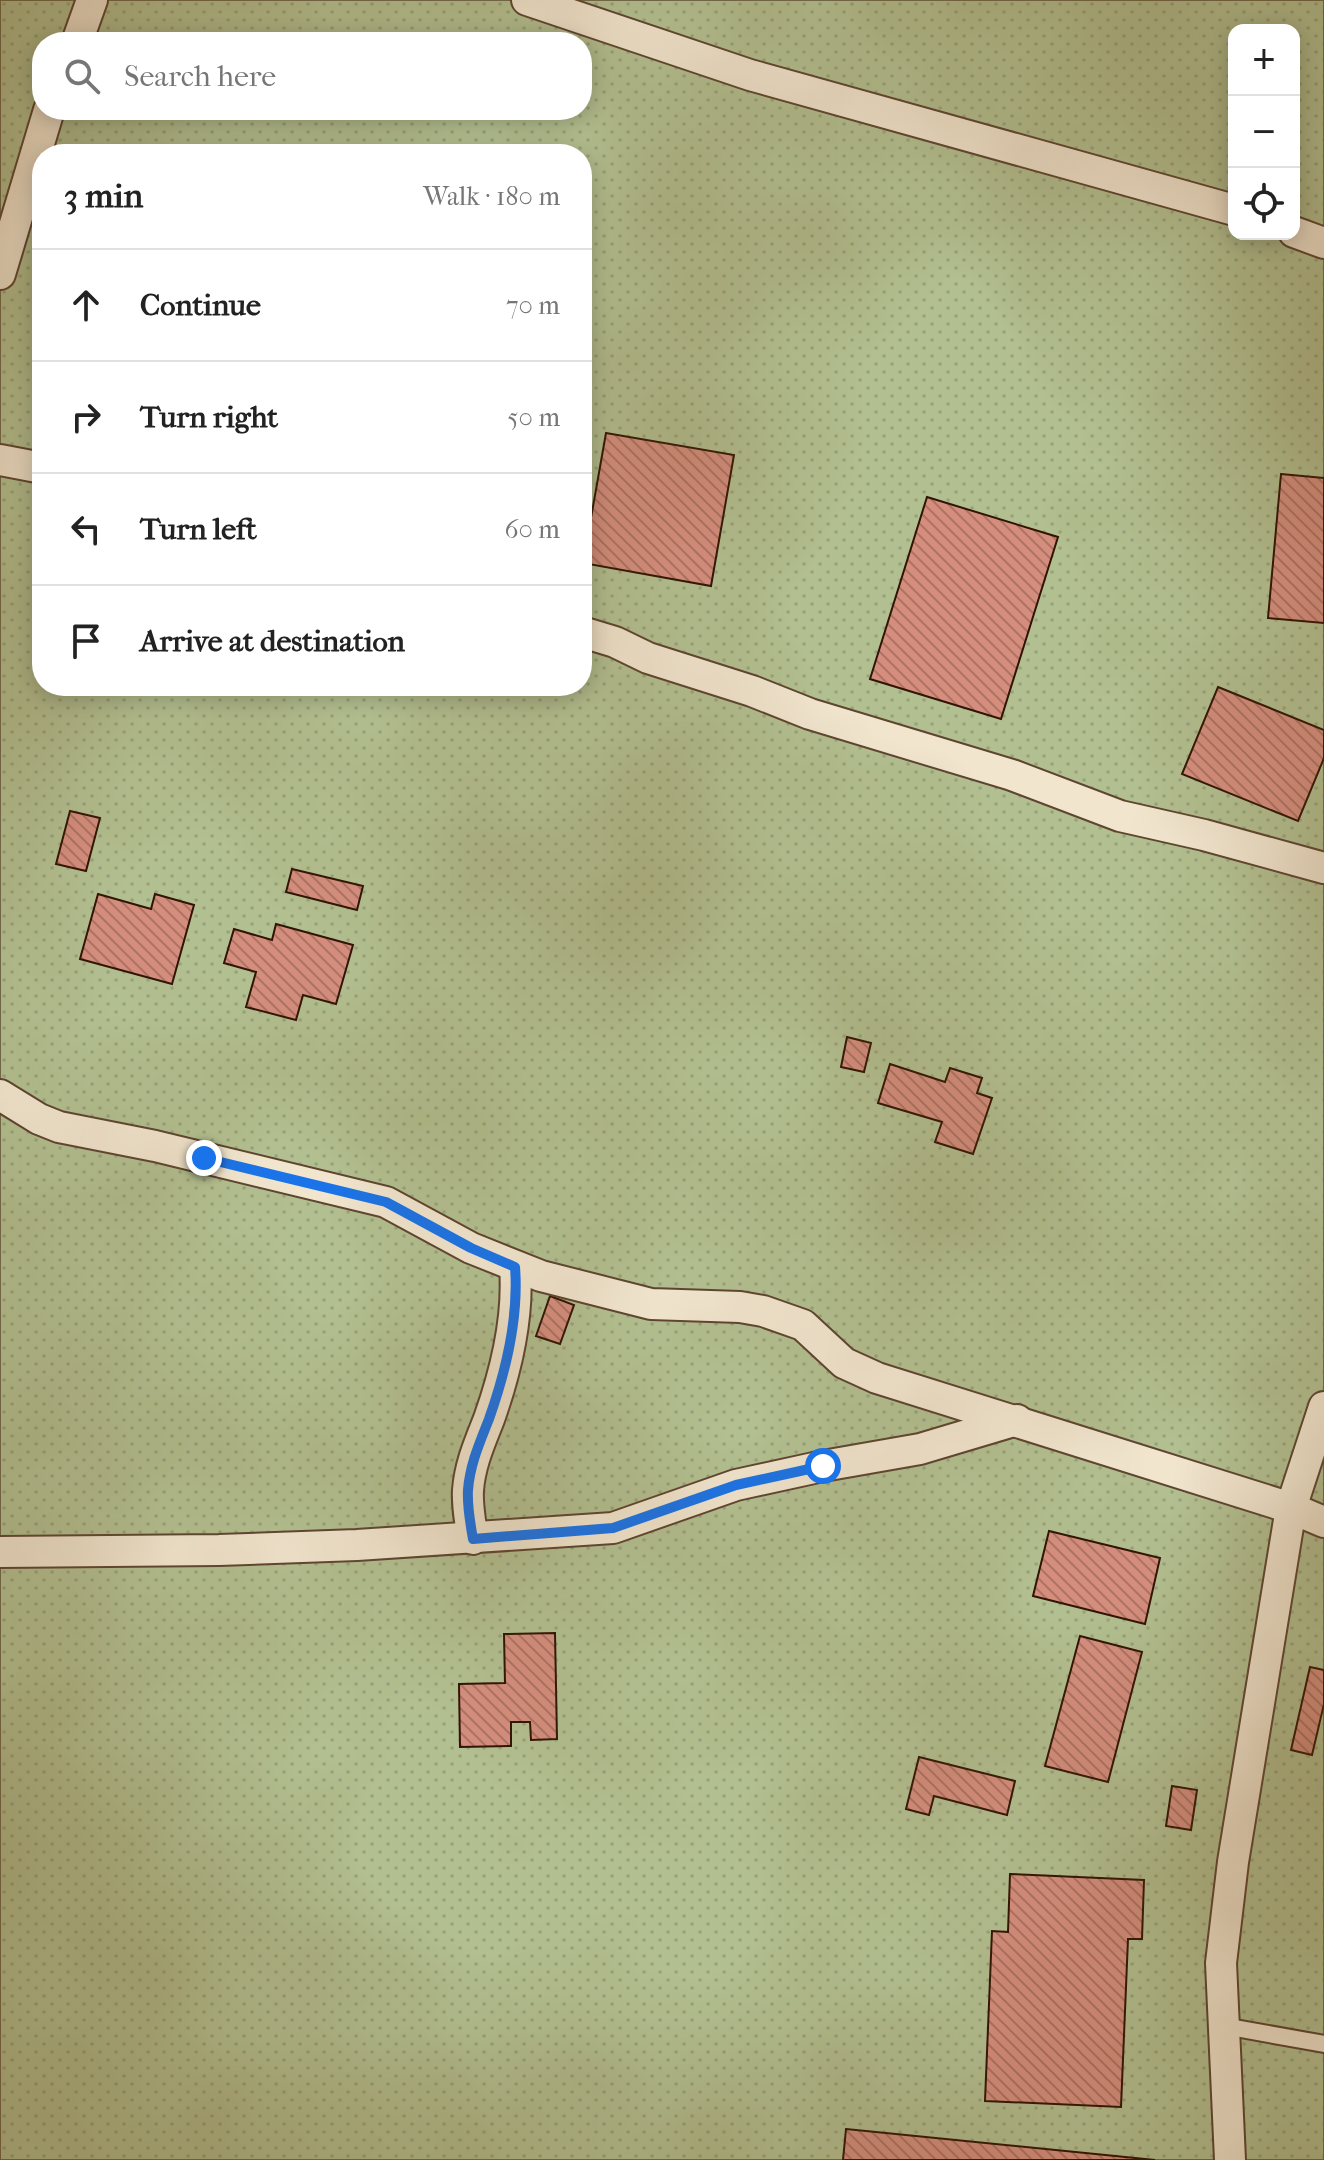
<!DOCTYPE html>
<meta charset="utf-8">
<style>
:root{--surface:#fff;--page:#f6f6f6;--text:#222;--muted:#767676;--line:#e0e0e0}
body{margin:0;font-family:"IM FELL French Canon",serif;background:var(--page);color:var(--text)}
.controls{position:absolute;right:24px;top:24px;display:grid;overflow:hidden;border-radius:16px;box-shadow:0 4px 20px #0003}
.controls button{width:72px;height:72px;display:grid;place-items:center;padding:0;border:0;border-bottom:2px solid var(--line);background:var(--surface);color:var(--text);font:40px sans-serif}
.stop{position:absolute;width:24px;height:24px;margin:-18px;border:6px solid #1a73e8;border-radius:50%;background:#fff}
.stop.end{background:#1a73e8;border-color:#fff;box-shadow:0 2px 8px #0008}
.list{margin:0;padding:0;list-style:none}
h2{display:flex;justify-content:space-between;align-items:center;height:104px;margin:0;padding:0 32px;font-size:34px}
h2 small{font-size:26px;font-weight:400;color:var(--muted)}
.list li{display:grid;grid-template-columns:52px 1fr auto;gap:24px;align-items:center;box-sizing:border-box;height:112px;padding:0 32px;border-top:2px solid var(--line)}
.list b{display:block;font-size:30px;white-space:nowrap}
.list em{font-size:26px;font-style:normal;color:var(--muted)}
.icon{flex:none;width:44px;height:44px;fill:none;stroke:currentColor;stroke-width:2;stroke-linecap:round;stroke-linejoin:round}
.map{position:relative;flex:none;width:1324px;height:2160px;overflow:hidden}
.search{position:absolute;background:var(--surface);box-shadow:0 4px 20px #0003;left:32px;top:32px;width:560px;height:88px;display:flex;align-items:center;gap:20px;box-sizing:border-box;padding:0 28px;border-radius:32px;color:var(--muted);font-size:30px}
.panel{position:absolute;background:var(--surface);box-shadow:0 4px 20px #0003;left:32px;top:144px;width:560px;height:552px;border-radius:32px}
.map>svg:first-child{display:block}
</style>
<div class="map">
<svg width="1324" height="2160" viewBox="0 0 1324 2160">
<defs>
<pattern id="grass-dots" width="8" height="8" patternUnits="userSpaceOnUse" patternTransform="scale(2)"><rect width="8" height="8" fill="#b2bf90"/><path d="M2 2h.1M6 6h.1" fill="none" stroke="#99a37b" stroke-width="1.8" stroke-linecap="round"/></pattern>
<pattern id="building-back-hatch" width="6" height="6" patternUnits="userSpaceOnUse" patternTransform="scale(2)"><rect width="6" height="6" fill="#d58e7e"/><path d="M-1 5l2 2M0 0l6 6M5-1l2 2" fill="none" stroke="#ad7365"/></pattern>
</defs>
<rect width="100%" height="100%" fill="#ead7b3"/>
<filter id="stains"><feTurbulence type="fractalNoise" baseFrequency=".0025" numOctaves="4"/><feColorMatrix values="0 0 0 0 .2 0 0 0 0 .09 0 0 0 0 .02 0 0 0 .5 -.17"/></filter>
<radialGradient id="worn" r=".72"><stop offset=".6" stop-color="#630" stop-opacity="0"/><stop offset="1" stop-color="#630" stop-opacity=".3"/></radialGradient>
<!-- grass -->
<path fill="url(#grass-dots)" stroke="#716a4a" stroke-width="2" fill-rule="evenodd" d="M0,0H1324V2160H0ZM1234,30H1294V234H1234ZM42,42H582V110H42ZM42,154H582V686H42Z"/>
<!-- building -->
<g fill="url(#building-back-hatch)" stroke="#301404" stroke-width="2">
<polygon points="606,433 734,455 711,586 583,563"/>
<polygon points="1281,474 1324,478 1324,623 1268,618"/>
<polygon points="927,497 1058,537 1001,719 870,679"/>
<polygon points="1218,687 1324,730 1324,758 1298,821 1182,774"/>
<polygon points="70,811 100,818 86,871 56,864"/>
<polygon points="292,869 363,886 357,910 286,892"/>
<polygon points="98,894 151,909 155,894 194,905 172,984 80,959"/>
<polygon points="276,924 353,945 336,1004 303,995 296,1020 246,1007 256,972 224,963 234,929 272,940"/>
<polygon points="847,1037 871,1043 864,1072 841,1067"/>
<polygon points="890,1064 945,1082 950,1068 982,1078 977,1093 992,1098 973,1154 935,1142 942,1122 878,1103"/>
<polygon points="550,1296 574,1305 560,1344 536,1336"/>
<polygon points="1049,1531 1160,1558 1145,1624 1033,1596"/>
<polygon points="555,1633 557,1739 531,1740 530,1722 511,1722 511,1746 460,1747 459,1684 505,1683 504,1634"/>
<polygon points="1080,1636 1142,1652 1108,1782 1045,1766"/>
<polygon points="1310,1667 1324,1670 1324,1704 1312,1755 1291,1750"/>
<polygon points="919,1757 1015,1781 1007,1815 934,1796 929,1815 906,1809"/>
<polygon points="1172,1786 1197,1790 1191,1830 1166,1826"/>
<polygon points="1010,1874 1144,1880 1142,1939 1128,1939 1121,2107 985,2101 992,1931 1008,1932"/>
<polygon points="846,2129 1155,2160 843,2160"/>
</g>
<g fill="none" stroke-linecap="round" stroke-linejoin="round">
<!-- lane casing -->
<g stroke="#5e4530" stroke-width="20">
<polyline id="lane" points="1224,2026 1324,2044"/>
</g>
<!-- street casing -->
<g stroke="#5e4530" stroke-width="34">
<g id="street">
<polyline points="527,0 750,75 1234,210"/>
<polyline points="77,42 92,0"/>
<polyline points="1294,232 1324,243"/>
<polyline points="0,274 49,110"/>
<polyline points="0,460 42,468"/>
<polyline points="582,632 615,642 648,658 752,691 810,714 1012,775 1120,816 1204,835 1324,868"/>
<polyline points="0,1095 39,1119 59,1127 155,1146 386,1202 471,1248 541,1276 651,1304 740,1307 763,1311 803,1325 844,1363 877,1378 1291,1508 1324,1522"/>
<path d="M473,1539C470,1522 467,1506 468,1490C470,1464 480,1442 489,1419C506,1371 519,1318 515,1267"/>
<polyline points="0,1552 219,1550 357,1545 613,1528 736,1485 823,1466 920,1449 1017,1420"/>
<polyline points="1230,2160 1221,1963 1233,1862 1291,1508 1324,1407"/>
</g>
</g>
<!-- lane -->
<use href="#lane" stroke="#f1e5ce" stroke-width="16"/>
<!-- street -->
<use href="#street" stroke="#f1e5ce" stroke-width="30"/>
</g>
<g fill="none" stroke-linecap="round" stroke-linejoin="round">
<!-- route -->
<path stroke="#1a73e8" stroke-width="10" d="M204,1158L386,1202L471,1248L515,1267C519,1318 506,1371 489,1419C480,1442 470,1464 468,1490C467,1506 470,1522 473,1539L613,1528L736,1485L823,1466"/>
</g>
<rect width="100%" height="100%" filter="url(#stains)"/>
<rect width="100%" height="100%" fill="url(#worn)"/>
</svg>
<div class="controls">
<button>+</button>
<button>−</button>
<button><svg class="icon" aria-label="locate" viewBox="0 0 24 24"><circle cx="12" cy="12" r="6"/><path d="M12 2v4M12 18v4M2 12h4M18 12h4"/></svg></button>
</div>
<div class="stop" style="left:823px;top:1466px"></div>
<div class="stop end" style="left:204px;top:1158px"></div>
<div class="search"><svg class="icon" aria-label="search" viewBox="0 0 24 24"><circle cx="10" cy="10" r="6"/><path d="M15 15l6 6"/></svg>Search here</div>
<section class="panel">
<h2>3 min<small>Walk · 180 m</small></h2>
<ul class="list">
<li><svg class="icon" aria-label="ahead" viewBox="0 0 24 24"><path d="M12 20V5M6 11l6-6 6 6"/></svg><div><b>Continue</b></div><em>70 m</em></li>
<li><svg class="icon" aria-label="right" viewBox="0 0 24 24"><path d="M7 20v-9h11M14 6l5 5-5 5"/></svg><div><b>Turn right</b></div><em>50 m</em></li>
<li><svg class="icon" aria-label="left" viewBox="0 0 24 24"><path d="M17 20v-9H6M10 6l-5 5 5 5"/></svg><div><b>Turn left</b></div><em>60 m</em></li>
<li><svg class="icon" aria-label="arrive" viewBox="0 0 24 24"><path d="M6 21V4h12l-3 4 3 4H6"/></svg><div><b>Arrive at destination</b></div></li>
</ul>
</section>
</div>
